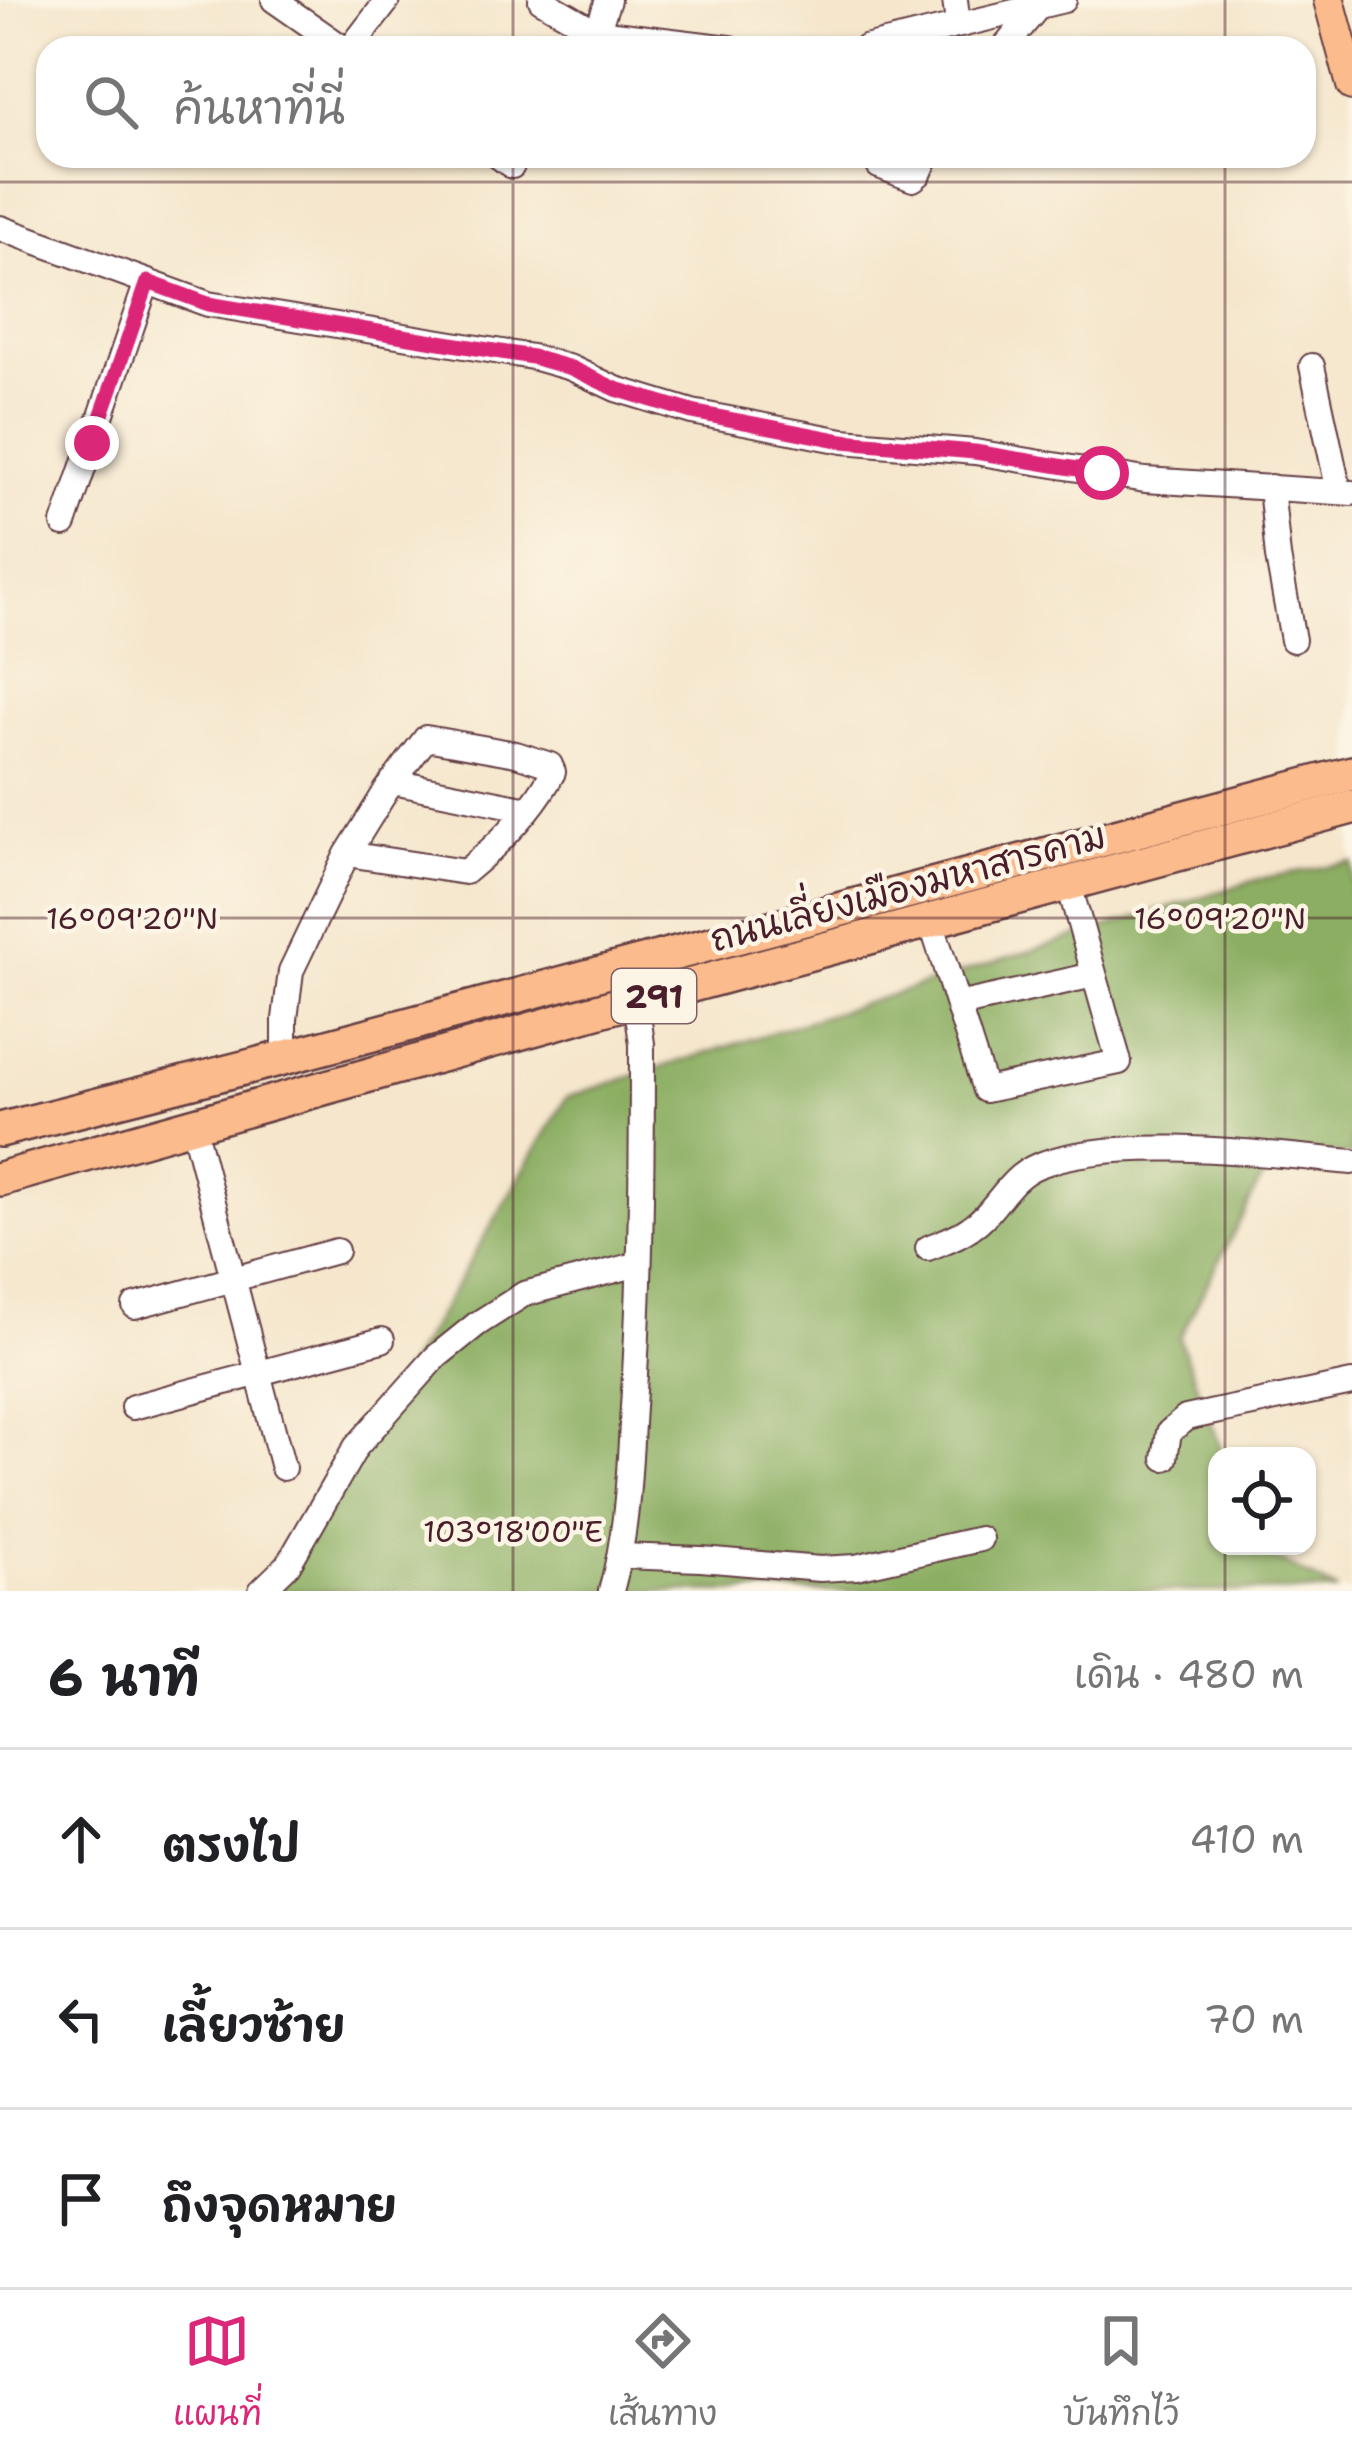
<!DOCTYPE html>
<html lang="th">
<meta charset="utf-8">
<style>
:root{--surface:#fff;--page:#f2f2f2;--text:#202124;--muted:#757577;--line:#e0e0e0;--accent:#db2777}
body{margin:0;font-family:"Shantell Sans","Playpen Sans Thai",sans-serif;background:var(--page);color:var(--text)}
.controls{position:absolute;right:36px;bottom:36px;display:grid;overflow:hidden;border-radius:24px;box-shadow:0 3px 9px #0004}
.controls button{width:108px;height:108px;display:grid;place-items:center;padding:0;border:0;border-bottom:3px solid var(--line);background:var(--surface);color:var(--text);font:60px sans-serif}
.stop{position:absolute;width:36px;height:36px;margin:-27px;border:9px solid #db2777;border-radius:50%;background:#fff}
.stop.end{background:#db2777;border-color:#fff;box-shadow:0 3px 12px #0008}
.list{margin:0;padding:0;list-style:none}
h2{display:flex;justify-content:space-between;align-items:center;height:156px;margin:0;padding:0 48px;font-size:51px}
h2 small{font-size:39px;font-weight:400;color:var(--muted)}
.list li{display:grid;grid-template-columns:78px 1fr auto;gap:36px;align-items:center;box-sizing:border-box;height:180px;padding:0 48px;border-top:3px solid var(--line)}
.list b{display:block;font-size:45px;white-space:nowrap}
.list em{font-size:39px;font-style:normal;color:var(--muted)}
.icon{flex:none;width:66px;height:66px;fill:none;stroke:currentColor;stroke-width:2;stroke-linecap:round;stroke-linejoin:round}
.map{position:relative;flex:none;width:1352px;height:1591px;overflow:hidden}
.search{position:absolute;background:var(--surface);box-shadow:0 3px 9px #0004;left:36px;right:36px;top:36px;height:132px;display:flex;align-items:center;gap:30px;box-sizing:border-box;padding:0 42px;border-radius:36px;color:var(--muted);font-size:45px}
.sheet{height:696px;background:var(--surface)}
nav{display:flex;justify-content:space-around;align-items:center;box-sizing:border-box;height:168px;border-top:3px solid var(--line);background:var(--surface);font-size:33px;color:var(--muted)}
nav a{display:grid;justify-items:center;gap:6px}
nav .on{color:var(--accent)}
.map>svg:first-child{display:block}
</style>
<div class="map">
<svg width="1352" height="1591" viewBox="0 0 1352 1591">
<rect width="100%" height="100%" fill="#fcf5e5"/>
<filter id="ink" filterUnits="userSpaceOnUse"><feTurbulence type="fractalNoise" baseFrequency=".00833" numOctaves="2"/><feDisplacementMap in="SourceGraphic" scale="24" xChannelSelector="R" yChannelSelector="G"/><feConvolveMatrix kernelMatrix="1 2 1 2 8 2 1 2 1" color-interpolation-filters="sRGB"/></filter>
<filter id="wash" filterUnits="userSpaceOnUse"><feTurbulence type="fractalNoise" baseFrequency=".004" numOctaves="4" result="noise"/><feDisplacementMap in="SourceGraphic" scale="48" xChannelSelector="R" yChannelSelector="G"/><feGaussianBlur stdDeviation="2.7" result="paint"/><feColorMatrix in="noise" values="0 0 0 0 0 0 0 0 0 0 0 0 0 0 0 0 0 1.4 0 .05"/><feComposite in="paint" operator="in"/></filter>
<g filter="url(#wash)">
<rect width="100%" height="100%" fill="#f5e6cc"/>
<!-- forest -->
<polygon fill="#8bae62" stroke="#6a6646" stroke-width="3" points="1352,862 1352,1155 1276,1151 1179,1338 1224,1456 1217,1456 1217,1546 1261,1546 1268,1555 1338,1591 256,1591 350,1436 383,1402 428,1333 567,1097 1259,879"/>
</g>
<g filter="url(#ink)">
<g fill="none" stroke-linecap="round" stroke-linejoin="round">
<!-- minor casing -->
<g stroke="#643d43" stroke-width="28">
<g id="minor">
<polyline points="274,0 343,48"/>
<polyline points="541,0 597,32 730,48"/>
<polyline points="955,0 958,24"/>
<polyline points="597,32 608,0"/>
<polyline points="351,48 388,0"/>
<polyline points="865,48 1064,0"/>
<polyline points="1004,48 1038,7"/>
<polyline points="498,156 512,166"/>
<polyline points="879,166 913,179 919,174 927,156"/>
<polyline points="0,228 208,304 532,357 571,368 616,389 692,412 843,441 975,452 1145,480 1352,493"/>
<polyline points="1312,366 1339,492"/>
<polyline points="1271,487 1278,557 1293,640"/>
<polyline points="64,524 147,282"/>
<polyline points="393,782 528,809"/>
<polyline points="931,922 985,1090 1119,1062 1069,885"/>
<polyline points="958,1005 1094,975"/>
<path d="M285,1058V1019L291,971L347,854L386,791L426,738L516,754L550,765L553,772C533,811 499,844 465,872L347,854"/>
<polyline points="193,1126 283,1468"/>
<path d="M928,1248C942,1242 958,1237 970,1228C997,1211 1006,1179 1037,1166C1115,1134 1268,1154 1352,1162"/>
<polyline points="135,1306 336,1251"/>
<polyline points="133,1407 382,1340"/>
<polyline points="1165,1458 1169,1432 1186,1418 1352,1383"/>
<polyline points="621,1556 701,1559 820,1569 856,1567 980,1539"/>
<polyline points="261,1591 288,1565 356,1447 436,1357 477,1324 524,1294 639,1264"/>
<path d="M611,1591C628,1531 629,1469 633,1407C641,1286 642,1165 642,1044L636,1000"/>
</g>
</g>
<!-- major casing -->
<g stroke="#643d43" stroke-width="34">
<polyline id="major" points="1329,0 1352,85"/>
</g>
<!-- highway casing -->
<g stroke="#643d43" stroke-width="38">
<g id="highway">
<polyline points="0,1130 279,1059 1352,773"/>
<polyline points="0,1179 636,1000 1352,807"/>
</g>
</g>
<!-- minor -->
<use href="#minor" stroke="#fff" stroke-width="24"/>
<!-- major -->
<use href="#major" stroke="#fbbb8c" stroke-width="30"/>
<!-- highway -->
<use href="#highway" stroke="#fbbb8c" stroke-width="33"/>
</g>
</g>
<g fill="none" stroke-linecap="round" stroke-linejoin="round" filter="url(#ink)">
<!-- route -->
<polyline stroke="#db2777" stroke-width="15" points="92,443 148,282 208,304 532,357 571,368 616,389 692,412 843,441 975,452 1102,473"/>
</g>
<!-- ticks -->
<path fill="none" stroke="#4a1f2b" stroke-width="3" stroke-opacity="0.45" d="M513,0V48M1225,0V48M513,156V1591M1225,156V1456M0,182H1352M0,918H1352M1225,1546V1591"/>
<g text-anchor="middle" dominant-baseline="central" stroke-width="9" stroke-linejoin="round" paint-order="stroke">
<!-- shield labels -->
<rect fill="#fcf5e5" stroke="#7f5f63" stroke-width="3" x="612" y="969" width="84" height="54" rx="9"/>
<g font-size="33" font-weight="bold" fill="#4a1f2b">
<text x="654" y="996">291</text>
</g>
<!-- street labels -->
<g font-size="36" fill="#4a1f2b" stroke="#fcf5e5">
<text transform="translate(908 887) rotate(-15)">ถนนเลี่ยงเมืองมหาสารคาม</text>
</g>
</g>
<g font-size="30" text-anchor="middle" fill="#4a1f2b" stroke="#fcf5e5" stroke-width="9" stroke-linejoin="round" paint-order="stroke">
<text x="132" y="929">16°09'20"N</text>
<text x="1220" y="929">16°09'20"N</text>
<text x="513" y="1542">103°18'00"E</text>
</g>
</svg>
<div class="controls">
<button><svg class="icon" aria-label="locate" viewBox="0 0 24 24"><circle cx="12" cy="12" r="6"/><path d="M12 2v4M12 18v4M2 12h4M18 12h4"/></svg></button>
</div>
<div class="stop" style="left:1102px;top:473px"></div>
<div class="stop end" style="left:92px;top:443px"></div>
<div class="search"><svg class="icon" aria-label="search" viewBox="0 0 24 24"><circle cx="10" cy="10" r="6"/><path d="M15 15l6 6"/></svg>ค้นหาที่นี่</div>
</div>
<section class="sheet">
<h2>6 นาที<small>เดิน · 480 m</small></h2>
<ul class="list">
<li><svg class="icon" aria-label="ahead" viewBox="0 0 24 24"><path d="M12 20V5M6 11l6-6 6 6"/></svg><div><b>ตรงไป</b></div><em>410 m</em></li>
<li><svg class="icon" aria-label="left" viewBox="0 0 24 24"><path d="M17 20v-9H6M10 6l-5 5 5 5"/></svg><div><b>เลี้ยวซ้าย</b></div><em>70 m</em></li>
<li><svg class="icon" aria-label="arrive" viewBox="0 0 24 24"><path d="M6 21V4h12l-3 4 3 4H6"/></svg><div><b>ถึงจุดหมาย</b></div></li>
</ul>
</section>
<nav>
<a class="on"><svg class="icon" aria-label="map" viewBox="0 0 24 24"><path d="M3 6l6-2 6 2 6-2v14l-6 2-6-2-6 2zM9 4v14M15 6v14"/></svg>แผนที่</a>
<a><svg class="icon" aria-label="directions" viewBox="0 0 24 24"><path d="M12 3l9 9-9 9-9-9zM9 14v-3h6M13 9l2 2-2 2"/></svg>เส้นทาง</a>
<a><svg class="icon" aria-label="saved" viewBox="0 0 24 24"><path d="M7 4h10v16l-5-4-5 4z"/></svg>บันทึกไว้</a>
</nav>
